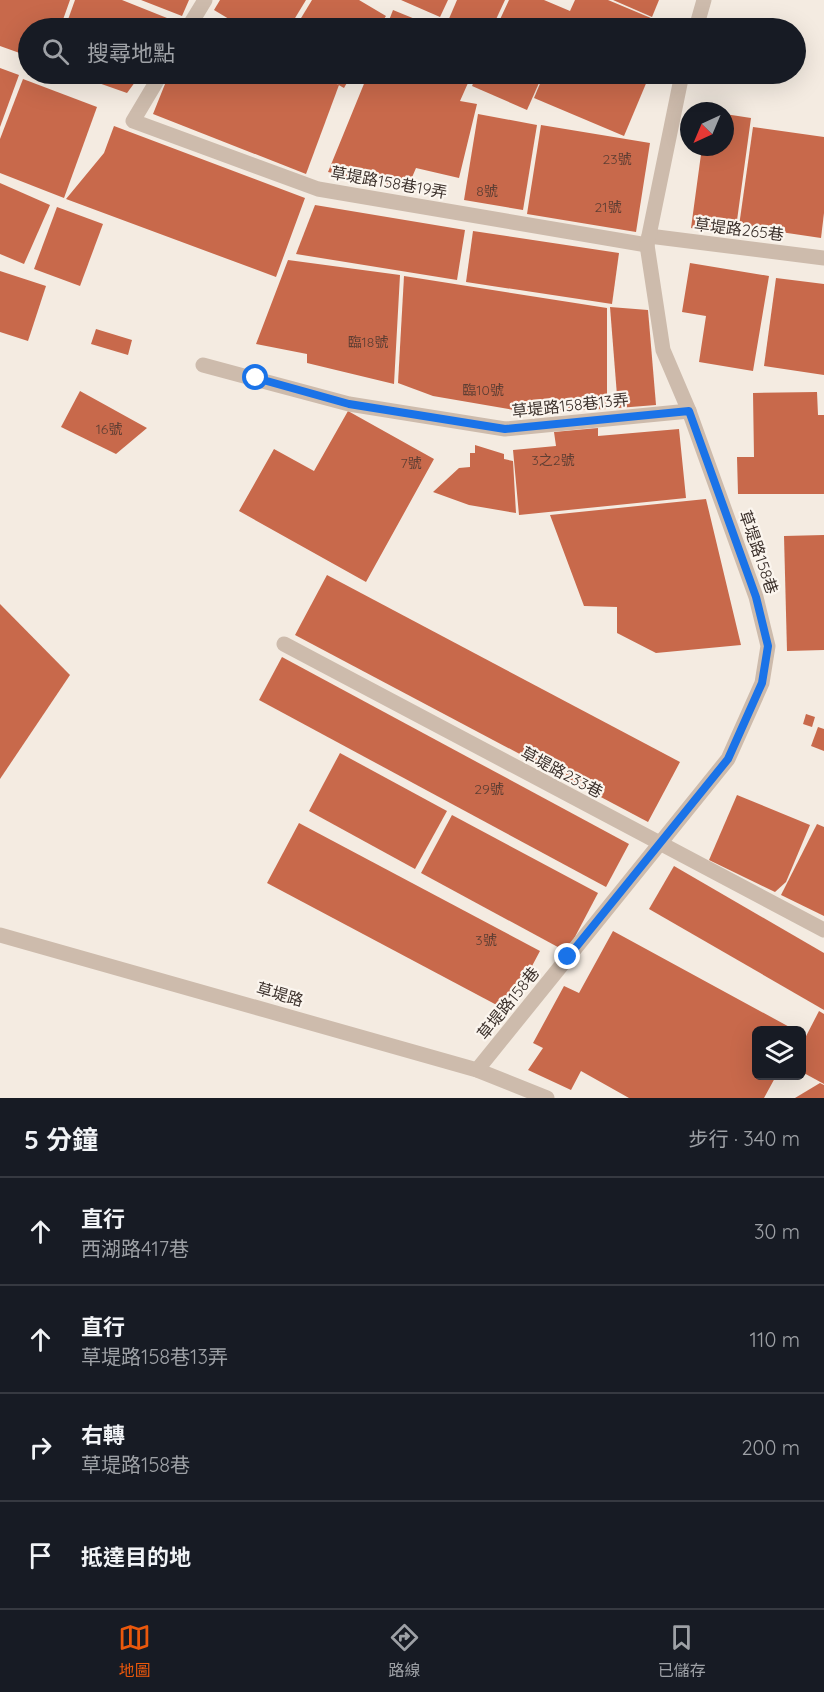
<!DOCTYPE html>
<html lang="zh-TW">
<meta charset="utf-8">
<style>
:root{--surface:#171b24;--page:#242831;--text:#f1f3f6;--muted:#9ea1a6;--line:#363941;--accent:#ea580c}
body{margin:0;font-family:Quicksand,"Noto Sans TC",sans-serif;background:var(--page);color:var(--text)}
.controls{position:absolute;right:18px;bottom:18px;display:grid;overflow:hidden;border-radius:9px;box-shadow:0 6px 24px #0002}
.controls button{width:54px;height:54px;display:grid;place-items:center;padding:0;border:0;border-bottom:2px solid var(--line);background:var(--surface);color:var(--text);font:30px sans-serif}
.compass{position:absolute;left:680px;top:102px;width:54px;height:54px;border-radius:50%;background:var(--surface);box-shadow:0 6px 24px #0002;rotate:224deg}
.stop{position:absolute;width:18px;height:18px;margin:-14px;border:4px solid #1a73e8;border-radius:50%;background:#fff}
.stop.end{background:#1a73e8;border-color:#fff;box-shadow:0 2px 6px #0008}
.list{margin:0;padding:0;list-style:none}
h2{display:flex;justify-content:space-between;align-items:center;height:78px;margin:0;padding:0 24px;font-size:26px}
h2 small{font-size:20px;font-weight:400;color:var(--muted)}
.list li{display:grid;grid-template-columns:39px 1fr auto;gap:18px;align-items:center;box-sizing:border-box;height:108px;padding:0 24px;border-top:2px solid var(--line)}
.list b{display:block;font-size:22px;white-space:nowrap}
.list p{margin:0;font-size:20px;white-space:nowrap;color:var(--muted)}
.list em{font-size:20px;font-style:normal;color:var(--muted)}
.icon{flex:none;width:33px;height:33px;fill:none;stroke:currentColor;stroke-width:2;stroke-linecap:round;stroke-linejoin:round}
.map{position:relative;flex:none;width:824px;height:1098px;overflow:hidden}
.search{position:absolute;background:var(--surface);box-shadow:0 6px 24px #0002;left:18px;right:18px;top:18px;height:66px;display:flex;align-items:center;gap:15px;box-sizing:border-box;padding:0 21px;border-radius:33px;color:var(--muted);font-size:22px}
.sheet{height:510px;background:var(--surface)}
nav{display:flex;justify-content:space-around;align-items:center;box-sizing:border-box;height:84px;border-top:2px solid var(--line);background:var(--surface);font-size:16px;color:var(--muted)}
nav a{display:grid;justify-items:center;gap:3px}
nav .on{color:var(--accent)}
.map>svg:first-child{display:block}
</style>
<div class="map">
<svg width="824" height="1098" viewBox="0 0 824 1098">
<rect width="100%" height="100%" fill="#f4ebe1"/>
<!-- building -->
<g fill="#c8694b">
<polygon points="0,0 70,0 60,28 28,28 28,56 0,46"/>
<polygon points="75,0 122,0 177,22 173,28 65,28"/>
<polygon points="141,0 189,0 182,16"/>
<polygon points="220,0 306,0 289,28 244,28 214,10"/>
<polygon points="312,0 359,0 386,16 378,28 295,28"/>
<polygon points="401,0 448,0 440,17"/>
<polygon points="457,0 505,0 492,28 465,28 448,21"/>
<polygon points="509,0 544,0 570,11 575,0 608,0 670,26 669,28 563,28 567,18 562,28 496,28"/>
<polygon points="613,0 659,0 652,17"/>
<polygon points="393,10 437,28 386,28"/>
<polygon points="0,68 19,75 0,127"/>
<polygon points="73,74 141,74 127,93"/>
<polygon points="169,74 313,74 339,85 306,174 153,114"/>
<polygon points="319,74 352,74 344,88"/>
<polygon points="368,74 472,74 460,101 477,104 459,178 416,168 407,189 328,172"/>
<polygon points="477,74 543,74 527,110 472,86"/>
<polygon points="544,74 650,74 624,136 534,98"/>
<polygon points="23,79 97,107 64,198 0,173 0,139"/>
<polygon points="478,114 537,125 523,210 464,200"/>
<polygon points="725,114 751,118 735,235 691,228 702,147 725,147"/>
<polygon points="541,125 650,143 636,232 527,214"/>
<polygon points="114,126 305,198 276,277 66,199 104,153"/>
<polygon points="753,127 824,137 824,213 821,238 739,226"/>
<polygon points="0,183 50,205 24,264 0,254"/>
<polygon points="315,205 465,230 457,280 296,254"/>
<polygon points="57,207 103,224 80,286 34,269"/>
<polygon points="473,231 619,253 612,304 466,282"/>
<polygon points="288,260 400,275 394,384 307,363 307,354 256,344"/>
<polygon points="690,263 769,276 753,371 699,362 706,316 682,312"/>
<polygon points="0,271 46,286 28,341 0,332"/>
<polygon points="404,276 607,308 607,409 520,411 433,396 398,383"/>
<polygon points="776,278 824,284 824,375 764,366"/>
<polygon points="610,307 648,310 656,405 618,408"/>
<polygon points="96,329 132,340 128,355 91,344"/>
<polygon points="80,391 147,428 116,454 61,427"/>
<polygon points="817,392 818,415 824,415 824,494 738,494 737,457 754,457 753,393"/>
<polygon points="348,411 434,459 366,582 239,511 274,449 314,471"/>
<polygon points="598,428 598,436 679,429 686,498 519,515 513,450 556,446 554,432"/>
<polygon points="475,445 504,454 504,459 513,461 516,513 469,505 433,492 459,468 470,467 470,453 475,453"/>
<polygon points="706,499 741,645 656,653 617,633 617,607 584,606 550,515"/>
<polygon points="824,535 824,650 787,651 784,536"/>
<polygon points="327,575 680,762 648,822 295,635"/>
<polygon points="0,604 70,675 0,779"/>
<polygon points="282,657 629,844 606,887 259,700"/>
<polygon points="806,714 815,717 812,727 803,724"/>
<polygon points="818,727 824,729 824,751 811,746"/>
<polygon points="340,753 447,811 415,869 309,811"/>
<polygon points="737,795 810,825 786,882 775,892 709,860"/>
<polygon points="452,815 598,893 567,952 421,873"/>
<polygon points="299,823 540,951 508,1011 267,883"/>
<polygon points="817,824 824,827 824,916 781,895"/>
<polygon points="674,866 824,953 824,1010 649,909"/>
<polygon points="613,931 795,1030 756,1030 756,1076 776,1076 764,1098 629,1098 581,1071 571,1090 528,1070 543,1048 533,1043 564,986 579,993"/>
<polygon points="819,1011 824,1014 824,1084 802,1072 802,1044"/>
<polygon points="820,1083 824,1085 824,1098 795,1098"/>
</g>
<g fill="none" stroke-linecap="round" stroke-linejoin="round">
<!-- minor -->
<g stroke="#cdbbac" stroke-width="15">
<polyline points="188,28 205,0"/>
<polyline points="696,28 704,0"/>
<polyline points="161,74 133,121 318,189 647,245"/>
<polyline points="649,236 824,258"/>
<polyline points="203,365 349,404 505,429 689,411"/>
<polyline points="284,644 824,930"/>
<polyline points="0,935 477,1070 547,1098"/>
<polyline points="477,1070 728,759 762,683 768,646 756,597 689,411 663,350 647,245 682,74"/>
</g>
</g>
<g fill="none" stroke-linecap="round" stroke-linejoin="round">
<!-- route -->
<polyline stroke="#1a73e8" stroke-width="8" points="256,378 349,404 505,429 689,411 756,597 768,646 762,683 728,759 568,957"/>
</g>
<g text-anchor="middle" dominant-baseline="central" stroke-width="4.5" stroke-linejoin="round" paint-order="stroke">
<!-- number labels -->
<g font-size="14" fill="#5e3e33">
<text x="617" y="159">23號</text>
<text x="487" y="191">8號</text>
<text x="608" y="207">21號</text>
<text x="368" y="342">臨18號</text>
<text x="483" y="390">臨10號</text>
<text x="109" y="429">16號</text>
<text x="553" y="460">3之2號</text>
<text x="411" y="463">7號</text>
<text x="489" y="789">29號</text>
<text x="486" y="940">3號</text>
</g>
<!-- street labels -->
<g font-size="16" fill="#3b302b" stroke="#fbf5ee">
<text transform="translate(389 182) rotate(10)">草堤路158巷19弄</text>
<text transform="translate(739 229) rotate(7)">草堤路265巷</text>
<text transform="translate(570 405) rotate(-6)">草堤路158巷13弄</text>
<text transform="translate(759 552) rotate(71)">草堤路158巷</text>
<text transform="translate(562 772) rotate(28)">草堤路233巷</text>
<text transform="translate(280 994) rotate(16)">草堤路</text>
<text transform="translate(508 1003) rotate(-51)">草堤路158巷</text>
</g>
</g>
</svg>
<div class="controls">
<button><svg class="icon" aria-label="layers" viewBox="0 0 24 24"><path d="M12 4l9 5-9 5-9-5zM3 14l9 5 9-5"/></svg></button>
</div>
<svg class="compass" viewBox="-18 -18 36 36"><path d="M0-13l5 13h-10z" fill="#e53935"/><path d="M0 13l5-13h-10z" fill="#9ea1a6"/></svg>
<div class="stop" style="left:256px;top:378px"></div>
<div class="stop end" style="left:568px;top:957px"></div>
<div class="search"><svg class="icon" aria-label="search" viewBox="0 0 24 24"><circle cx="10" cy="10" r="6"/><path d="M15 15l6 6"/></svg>搜尋地點</div>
</div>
<section class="sheet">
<h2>5 分鐘<small>步行 · 340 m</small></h2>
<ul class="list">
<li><svg class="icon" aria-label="ahead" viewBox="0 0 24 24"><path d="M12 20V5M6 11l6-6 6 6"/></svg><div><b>直行</b><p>西湖路417巷</p></div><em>30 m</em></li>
<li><svg class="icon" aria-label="ahead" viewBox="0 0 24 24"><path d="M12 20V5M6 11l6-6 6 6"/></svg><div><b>直行</b><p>草堤路158巷13弄</p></div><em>110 m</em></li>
<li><svg class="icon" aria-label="right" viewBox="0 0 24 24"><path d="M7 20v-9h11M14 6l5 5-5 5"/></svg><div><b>右轉</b><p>草堤路158巷</p></div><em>200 m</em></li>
<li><svg class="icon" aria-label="arrive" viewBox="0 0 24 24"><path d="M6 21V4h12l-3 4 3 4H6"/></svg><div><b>抵達目的地</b></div></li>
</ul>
</section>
<nav>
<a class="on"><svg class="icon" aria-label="map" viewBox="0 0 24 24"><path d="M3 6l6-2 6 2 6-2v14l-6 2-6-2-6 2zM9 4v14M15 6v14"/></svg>地圖</a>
<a><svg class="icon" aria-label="directions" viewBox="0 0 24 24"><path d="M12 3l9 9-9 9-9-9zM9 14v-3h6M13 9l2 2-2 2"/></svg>路線</a>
<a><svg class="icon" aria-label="saved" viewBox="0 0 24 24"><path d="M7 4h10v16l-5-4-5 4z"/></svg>已儲存</a>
</nav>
